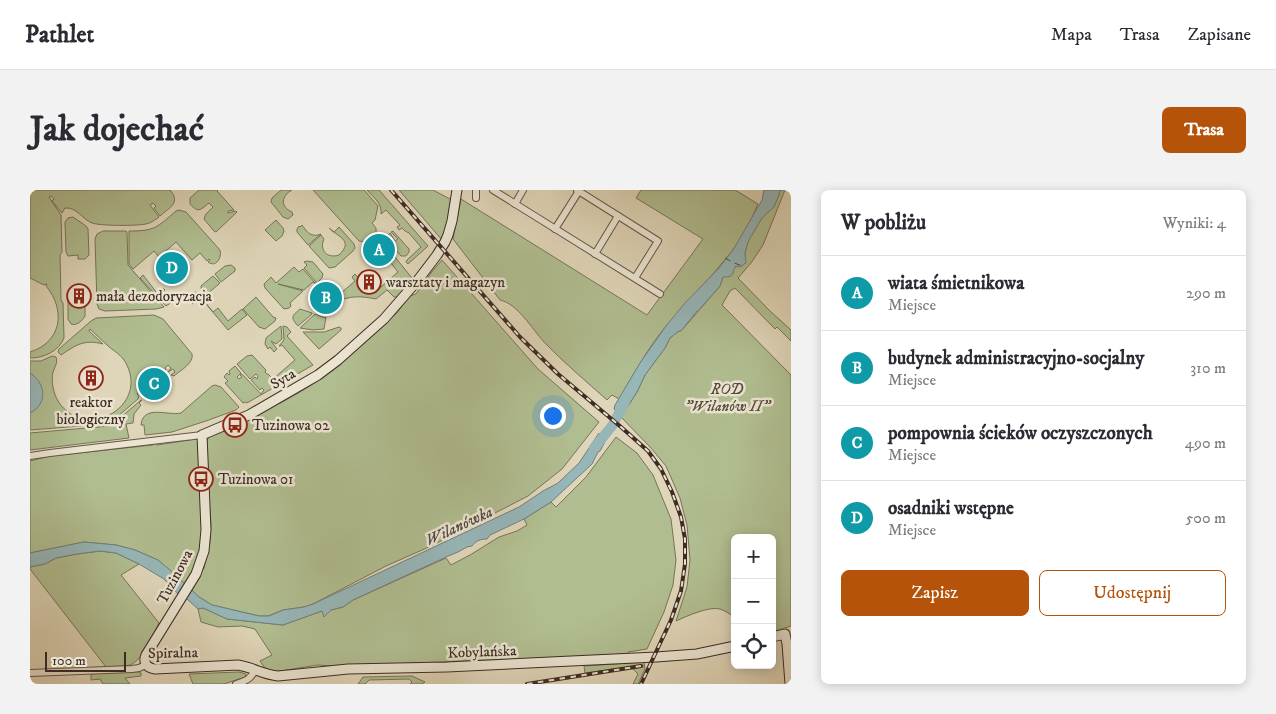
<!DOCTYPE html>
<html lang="pl">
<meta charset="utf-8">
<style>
:root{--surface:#fff;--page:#f2f2f3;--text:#2b2b33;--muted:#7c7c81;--line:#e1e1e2;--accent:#b45309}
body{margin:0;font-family:"IM FELL DW Pica",serif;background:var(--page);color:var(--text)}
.controls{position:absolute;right:15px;bottom:15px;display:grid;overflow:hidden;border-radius:8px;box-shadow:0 2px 12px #0003}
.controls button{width:45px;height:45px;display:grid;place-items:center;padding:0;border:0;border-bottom:1px solid var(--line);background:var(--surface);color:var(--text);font:25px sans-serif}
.scale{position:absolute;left:15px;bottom:12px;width:81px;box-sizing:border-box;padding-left:5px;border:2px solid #3e2c24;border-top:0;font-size:14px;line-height:18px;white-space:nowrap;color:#3e2c24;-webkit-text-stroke:4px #eae4d1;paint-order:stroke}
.you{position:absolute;left:522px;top:225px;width:18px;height:18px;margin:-12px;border:4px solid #fff;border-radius:50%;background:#1a73e8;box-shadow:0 0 0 8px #1a73e833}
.badge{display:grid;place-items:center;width:32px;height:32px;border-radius:50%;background:var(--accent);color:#fff;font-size:16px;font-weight:700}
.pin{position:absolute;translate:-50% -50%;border:2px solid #fff;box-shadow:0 1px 5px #0006}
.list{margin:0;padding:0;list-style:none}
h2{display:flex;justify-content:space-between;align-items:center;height:65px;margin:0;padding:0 20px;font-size:21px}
h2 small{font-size:16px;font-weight:400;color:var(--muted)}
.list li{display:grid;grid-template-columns:32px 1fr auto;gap:15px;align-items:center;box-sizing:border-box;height:75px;padding:0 20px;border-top:1px solid var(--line)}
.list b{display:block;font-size:19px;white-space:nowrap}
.list p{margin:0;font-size:16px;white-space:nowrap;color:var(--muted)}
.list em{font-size:16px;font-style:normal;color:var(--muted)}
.actions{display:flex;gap:10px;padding:15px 20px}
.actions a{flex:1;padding:11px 0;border:1px solid var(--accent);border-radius:8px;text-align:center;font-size:18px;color:var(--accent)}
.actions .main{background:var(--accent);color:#fff}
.icon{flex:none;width:28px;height:28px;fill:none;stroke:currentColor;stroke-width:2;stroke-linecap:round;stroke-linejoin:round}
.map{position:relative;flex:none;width:761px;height:494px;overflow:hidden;border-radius:8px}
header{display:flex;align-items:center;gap:30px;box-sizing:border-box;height:70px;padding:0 25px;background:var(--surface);border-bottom:1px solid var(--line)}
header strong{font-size:24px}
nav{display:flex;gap:28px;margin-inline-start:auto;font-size:18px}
.intro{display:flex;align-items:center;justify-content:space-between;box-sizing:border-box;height:120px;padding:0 30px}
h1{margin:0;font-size:35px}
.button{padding:12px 22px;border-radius:8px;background:var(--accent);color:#fff;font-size:18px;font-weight:700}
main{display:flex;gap:30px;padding:0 30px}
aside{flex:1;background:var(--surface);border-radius:8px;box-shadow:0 2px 12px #0003}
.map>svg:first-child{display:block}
</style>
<header>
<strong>Pathlet</strong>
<nav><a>Mapa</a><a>Trasa</a><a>Zapisane</a></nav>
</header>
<div class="intro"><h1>Jak dojechać</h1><a class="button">Trasa</a></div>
<main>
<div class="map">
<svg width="761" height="494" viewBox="0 0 761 494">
<rect width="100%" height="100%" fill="#dfd5b8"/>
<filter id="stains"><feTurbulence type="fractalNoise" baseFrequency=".004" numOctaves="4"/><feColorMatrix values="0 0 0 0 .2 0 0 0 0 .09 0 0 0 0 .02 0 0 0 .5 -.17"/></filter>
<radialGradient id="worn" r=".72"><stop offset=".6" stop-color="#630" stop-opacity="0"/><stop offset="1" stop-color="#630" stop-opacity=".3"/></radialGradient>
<!-- green -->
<g fill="#b0bd90" stroke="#77745a">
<path d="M0,0H140C151,13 140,17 130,26L124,18L126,16L123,13L120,15L129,27C125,30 121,33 116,34C107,36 70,36 62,33C52,29 47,17 35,18L32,23L22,11L24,9L21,6L19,7L31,25L32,62L30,65L31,110L33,113L34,148C29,161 14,168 0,168V162C32,152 36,120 16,96L17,94H16L14,95L0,88Z"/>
<path d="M169,0H188L187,1L204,20L198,21V23L206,21L207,22L186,42L184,41L174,29L176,24L183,17L179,13C171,19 169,24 160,14V8Z"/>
<path d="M251,0H262C251,6 250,17 262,22L263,25L258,29L253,27L241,12L242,8Z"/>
<polygon points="283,0 334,0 348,16 345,30 342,33 346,38 346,43 336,52 329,51"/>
<path d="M337,0H349L398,56L378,74L376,72L377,70L391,57L379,43L375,41L372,38L369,40L367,37L370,35L356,20L351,24C352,13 344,8 337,0Z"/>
<polygon points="369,0 403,0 422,10 417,39 412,50"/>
<path d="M611,0H705L728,14C721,30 713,47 702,61C682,87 658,110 637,135C618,157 604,184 589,209L582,205L577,210C556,191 534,173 514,152C502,139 488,114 470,110L423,49L431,9L617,125L673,49L606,8Z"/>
<path d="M750,0H755L733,55L721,73L708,88L740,121L761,140V151L747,137L745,139L705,98L700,101L692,115L761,185V436L742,442V348H705V428C700,424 696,421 690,419C679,416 657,426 646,431L657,397L660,370L657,335L650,308L636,276L621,258L591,227L607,202L615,185L635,158L640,148L649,141H651L690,96L693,87L703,83V79L705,77L708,76L715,67C714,56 725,35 733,27C740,19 748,11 750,0Z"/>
<path d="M149,20L156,22L190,60C192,68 186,78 178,72L180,70L179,69L177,71L170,63L162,70L146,52L129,67L124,61L103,79L99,74V41C126,41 127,37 146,21Z"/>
<polygon points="43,27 56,36 58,39 59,65 55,69 48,69 48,65 38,66 36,62 35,32 38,28"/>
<polygon points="246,30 253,38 254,41 252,46 246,51 235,40"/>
<path d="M272,35C277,42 281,48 291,44L278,55L267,42V39L269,36L270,37Z"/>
<path d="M309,37L324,54L325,58L323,61L305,77L299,78L279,56L291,45L294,49C289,60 297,69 309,65C325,50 306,46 299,38L304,42Z"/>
<polygon points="73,41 96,41 97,42 98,75 134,117 126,119 75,121 69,119 67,114 65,49 67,44"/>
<polygon points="363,41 379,59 379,62 376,66 371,66 356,49 355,48 360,43 365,51 368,49 361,42"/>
<path d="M359,65L365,67L382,88V92L370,107H364L357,100L346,109C332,106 318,105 306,113L303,110L325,91L322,87L325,84L343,104L368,82L356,67Z"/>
<path d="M412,70L508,179L569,232L532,279L498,306L401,356L356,376L283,414L274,417L253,420L238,426H229L182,415L169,407L161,399L174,378L180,352L181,334L177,288L176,253C179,244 186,242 195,241C234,221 276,203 310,174C327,160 342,144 358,130L366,124L380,106L386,104L401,83Z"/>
<polygon points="277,71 283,72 293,84 292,88 287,93 274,78 277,75 274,72"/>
<polygon points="201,75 205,78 205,81 191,92 185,84 195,76"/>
<polygon points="264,77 269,82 273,79 286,94 283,92 274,100 248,94 273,101 260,113 261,116 259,118 254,119 235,98 234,94 241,87 246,93"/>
<polygon points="113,85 127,103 133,98 135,100 133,102 142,112 136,116 110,88"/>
<path d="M183,86L190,93L176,105L182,112V113C177,108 171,103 171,96Z"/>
<path d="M165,102L168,103L183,122L188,118L198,131L212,119L217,125L198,140L171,108L162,114L163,113C159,109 160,106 165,102Z"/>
<path d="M40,107L43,110H46V109H52V110H55V126C52,131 47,136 41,134L38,129V108Z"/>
<polygon points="226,107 243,127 246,128 245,131 235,139 229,137 213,119"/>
<path d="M270,119L282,123V124L268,136C260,127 262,126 270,119Z"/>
<polygon points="285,124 295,128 296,127 294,139 283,140 270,138"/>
<path d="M124,125L133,129L162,164C164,173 151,180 144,186L141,185L145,182L143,179L138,182L141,178L138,175L135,178L136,180L130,183L107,204L109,206L108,209L80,233L77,234L0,240V171H11L22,166L26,167C28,173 25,176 23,182C21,192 23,202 28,211C55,254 123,215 94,170C89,163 82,160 77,155C71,150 66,144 60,139L59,141L73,154C54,149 46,155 31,165L28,162L29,159L61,131L66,128Z"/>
<polygon points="251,136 252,149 246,154 241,151 247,159 244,162 240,157 238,159 235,154 236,148"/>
<polygon points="253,136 257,137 261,142 257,146 283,175 217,213 215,212 213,213 195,193 198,191 194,187 197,183 199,185 200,184 199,181 205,176 211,183 207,187 209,189 212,187 210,185 212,184 231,204 234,200 232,198 230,200 221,190 225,187 227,189 228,186 226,184 220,189 207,174 217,166 222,165 236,180 235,182 237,184 238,184 243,189 265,170 252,155 250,156 249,156 254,150"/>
<polygon points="309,137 311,138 311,140 289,159 273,142 294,142"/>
<path d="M185,195L191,197L209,217L206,220L176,231L142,242L115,245L114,235H111C113,214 138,226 151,223L182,196Z"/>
<polygon points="111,210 112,210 109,213 111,215 104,224 103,233 96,234 99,248 0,260 0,243 79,236 83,234"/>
<polygon points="586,247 607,263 623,285 641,329 646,370 643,395 634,422 617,459 598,462 599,465 303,476 288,475 244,482 235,478 230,471 242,465 225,439 212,436 188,437 171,432 168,419 173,418 197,429 253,435 292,421 295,426 301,420 313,417 323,410 416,368 421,375 440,365 469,347 487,341 497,335 494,329 521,312 526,317 556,287"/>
<polygon points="166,249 169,252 173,340 170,367 156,395 128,370 105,360 86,355 54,352 0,363 0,271 20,266 123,255 123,253 127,255"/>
<path d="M70,361L86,363L109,374L91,385L129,433C123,444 113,470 100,475C93,477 84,476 76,477L0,379V377L15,374L26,368L47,364Z"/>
<polygon points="614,472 615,479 608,494 603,494 608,484 602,478 613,477 613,475 555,483 554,476"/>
<path d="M95,481C100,484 106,480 111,483V486L95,488L100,494H73L70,489L61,490V484Z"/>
<polygon points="209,482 216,484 215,487 194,494 163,494 159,484"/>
<polygon points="382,486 395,492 392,494 380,494 382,492 379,489 339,490 335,494 328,494 333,487"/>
</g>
<!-- water -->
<g fill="#96b6b8" stroke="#737f7d">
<path d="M734,0H750L749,5L744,17L732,28L718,52L715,63L716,73L710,77L708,76L705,77C703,80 704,84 701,86C699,87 695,87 693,87L690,96L668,121H667L651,141H649L640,148L635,158L615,185L607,202L591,227L584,219L585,215L610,173L636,136L655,113L689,78L703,60L732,10Z"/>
<path d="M0,183C16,193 18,214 0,223Z"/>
<path d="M569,243L576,250L570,261L568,262L562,274L521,312L494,329L460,345L457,349C450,349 446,351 442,356L437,357L428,362L416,367L323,410L313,417L301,420L294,427L292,421L253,435L197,429L173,418L168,419L157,409L149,405L134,389L109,374L86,363L70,361L47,364L26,368L15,374L0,377V363L54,352L86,355L105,360L128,370L140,380L169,407L182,415L229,426H239L253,420L274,417L283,414L489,317L513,301L528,293L549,273Z"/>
</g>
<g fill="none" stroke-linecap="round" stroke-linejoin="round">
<!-- river -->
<polyline stroke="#96b6b8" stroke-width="10" points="564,258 582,236 595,212"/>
<!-- ferry -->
<polyline stroke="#504842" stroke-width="1" stroke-dasharray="6 5" stroke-linecap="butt" points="695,68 704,73 713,76"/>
<!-- street casing -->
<g stroke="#665649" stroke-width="8">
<g id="street">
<polyline points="463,0 630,104"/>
<polyline points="547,0 628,51 605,88"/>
<polyline points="446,8 446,0"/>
<polyline points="485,14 493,0"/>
<polyline points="525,39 549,1"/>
<polyline points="565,64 588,26"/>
<polyline points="0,266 20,263 172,245"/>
<polyline points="0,483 102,479 109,478 116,475"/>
<path d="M206,494C216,491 221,489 225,480"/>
</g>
</g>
<!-- secondary casing -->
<g stroke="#3e2c24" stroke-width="11">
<g id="secondary">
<path d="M427,0L422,31L418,45L415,52L407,65L388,90L354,129L308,170L288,185L219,225L172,245L176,340L174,361L166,384L116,465C113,472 116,478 125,479L208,475C222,477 234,485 248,486L318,479L417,477L626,467L667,464L705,456"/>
<polyline points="742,447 755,444 757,454 760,494"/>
</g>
</g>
<!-- street -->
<use href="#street" stroke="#eae4d1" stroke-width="6"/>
<!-- secondary -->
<use href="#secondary" stroke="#eae4d1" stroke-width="9"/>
<!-- rail casing -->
<g stroke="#3e2c24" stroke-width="4">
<g id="rail">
<polyline points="361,0 490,147 528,184 591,237 618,261 631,279 642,302 651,327 655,349 655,374 651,401 641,430 611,494"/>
<polyline points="497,494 611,476"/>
</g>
</g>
<!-- rail -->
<use href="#rail" stroke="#eae4d1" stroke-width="2" stroke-dasharray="5.5" stroke-linecap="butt"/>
</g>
<!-- icons -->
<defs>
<g id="building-ring" transform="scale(1.25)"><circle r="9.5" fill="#eae4d1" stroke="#8f2418" stroke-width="1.5"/><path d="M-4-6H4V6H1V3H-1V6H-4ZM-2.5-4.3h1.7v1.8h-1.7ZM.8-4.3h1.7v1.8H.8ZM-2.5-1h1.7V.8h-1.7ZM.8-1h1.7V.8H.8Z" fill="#8f2418"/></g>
<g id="bus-ring" transform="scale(1.25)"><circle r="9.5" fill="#eae4d1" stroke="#8f2418" stroke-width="1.5"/><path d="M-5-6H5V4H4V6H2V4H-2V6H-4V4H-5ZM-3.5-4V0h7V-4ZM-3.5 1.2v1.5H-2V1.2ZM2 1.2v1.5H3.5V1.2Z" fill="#8f2418"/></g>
</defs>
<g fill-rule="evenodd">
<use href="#building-ring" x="339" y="92"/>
<use href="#building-ring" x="49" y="106"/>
<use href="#building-ring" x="61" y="188"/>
<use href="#bus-ring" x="205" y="235"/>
<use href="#bus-ring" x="171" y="289"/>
</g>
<g text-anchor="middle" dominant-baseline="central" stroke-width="5" stroke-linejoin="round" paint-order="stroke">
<!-- poi labels -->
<g font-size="15" fill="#3e2c24" stroke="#eae4d1" text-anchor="start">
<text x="356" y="92">warsztaty i magazyn</text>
<text x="66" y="106">mała dezodoryzacja</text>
<text x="61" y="212" text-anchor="middle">reaktor<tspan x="61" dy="17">biologiczny</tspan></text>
<text x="222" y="235">Tuzinowa 02</text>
<text x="188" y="289">Tuzinowa 01</text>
</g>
<!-- street labels -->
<g font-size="15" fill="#3e2c24" stroke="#eae4d1">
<text transform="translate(253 189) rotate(-30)">Syta</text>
<text transform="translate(145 387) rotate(-62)">Tuzinowa</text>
<text transform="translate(452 462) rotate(-2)">Kobylańska</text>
<text transform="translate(143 463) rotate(-1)">Spiralna</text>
</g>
<!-- park labels -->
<g font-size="15" font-style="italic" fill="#55493a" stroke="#eae4d1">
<text x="697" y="199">ROD<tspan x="697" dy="17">"Wilanów II"</tspan></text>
</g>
<!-- water labels -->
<g font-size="16" font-style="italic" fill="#504842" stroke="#eae4d1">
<text transform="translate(429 336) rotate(-25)">Wilanówka</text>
</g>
</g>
<rect width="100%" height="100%" filter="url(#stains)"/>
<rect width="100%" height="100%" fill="url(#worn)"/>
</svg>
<div class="controls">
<button>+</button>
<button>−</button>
<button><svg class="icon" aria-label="locate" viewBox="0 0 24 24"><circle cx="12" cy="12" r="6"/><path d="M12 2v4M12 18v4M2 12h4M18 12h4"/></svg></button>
</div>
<div class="scale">100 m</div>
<div class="you"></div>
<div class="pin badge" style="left:349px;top:60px;background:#0f9aa8">A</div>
<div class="pin badge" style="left:296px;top:108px;background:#0f9aa8">B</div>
<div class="pin badge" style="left:124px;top:194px;background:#0f9aa8">C</div>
<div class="pin badge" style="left:142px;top:78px;background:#0f9aa8">D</div>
</div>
<aside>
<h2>W pobliżu<small>Wyniki: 4</small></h2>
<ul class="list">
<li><span class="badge" style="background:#0f9aa8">A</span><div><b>wiata śmietnikowa</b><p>Miejsce</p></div><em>290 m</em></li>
<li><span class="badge" style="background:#0f9aa8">B</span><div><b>budynek administracyjno-socjalny</b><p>Miejsce</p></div><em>310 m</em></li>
<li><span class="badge" style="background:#0f9aa8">C</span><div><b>pompownia ścieków oczyszczonych</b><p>Miejsce</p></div><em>490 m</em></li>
<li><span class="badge" style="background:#0f9aa8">D</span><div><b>osadniki wstępne</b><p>Miejsce</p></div><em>500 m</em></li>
</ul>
<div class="actions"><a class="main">Zapisz</a><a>Udostępnij</a></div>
</aside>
</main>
